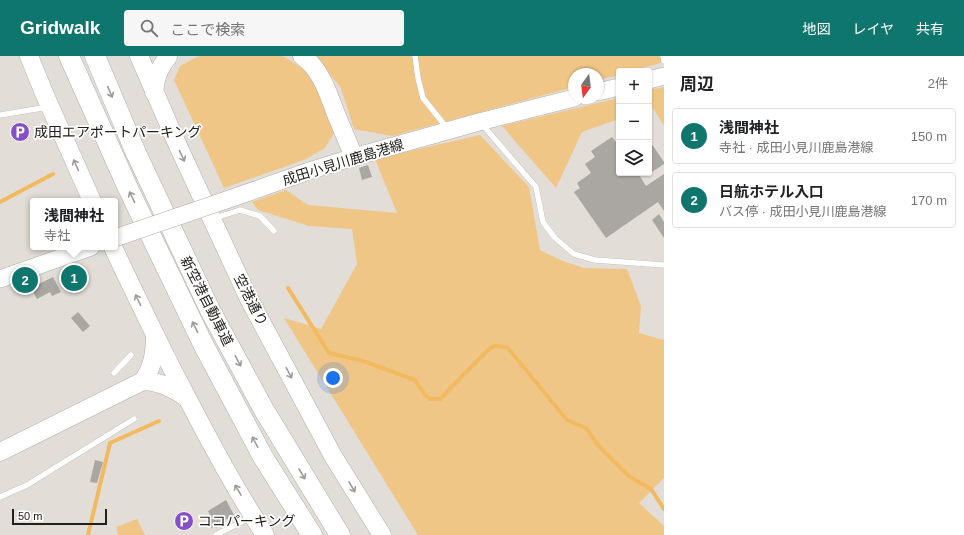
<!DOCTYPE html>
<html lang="ja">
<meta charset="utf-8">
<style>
:root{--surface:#fff;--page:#f6f6f6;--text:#202124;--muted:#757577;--line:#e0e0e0;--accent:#0f766e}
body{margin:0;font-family:Helvetica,"Noto Sans JP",sans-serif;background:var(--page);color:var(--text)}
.controls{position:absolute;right:12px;top:12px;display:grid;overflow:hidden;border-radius:4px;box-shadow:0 1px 3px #0004}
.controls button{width:36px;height:36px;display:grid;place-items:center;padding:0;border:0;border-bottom:1px solid var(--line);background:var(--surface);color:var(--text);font:20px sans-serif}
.compass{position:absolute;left:568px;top:12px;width:36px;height:36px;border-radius:50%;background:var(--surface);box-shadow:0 1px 3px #0004;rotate:194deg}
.scale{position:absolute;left:12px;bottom:10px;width:95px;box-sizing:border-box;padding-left:4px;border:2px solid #22201e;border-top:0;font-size:11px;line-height:14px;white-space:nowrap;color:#22201e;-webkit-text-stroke:3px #fff;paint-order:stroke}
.you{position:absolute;left:333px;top:322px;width:14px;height:14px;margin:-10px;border:3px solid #fff;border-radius:50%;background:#1a73e8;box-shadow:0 0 0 6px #1a73e833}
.badge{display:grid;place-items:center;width:26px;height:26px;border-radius:50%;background:var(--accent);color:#fff;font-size:13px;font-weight:700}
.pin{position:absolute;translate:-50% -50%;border:2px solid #fff;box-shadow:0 1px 4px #0006}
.popup{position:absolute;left:30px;top:142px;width:88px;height:52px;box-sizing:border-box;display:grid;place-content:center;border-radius:4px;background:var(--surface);filter:drop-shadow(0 1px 3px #0005);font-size:13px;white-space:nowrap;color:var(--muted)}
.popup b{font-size:15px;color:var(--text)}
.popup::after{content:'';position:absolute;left:50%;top:100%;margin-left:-8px;border:8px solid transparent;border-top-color:var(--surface)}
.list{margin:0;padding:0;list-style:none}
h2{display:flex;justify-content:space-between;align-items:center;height:52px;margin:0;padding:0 16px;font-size:17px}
h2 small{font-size:13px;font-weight:400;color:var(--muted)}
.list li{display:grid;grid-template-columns:26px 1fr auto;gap:12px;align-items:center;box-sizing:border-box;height:56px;margin:0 8px 8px;padding:0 8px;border:1px solid var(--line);border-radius:4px}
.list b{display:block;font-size:15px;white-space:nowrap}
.list p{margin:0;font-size:13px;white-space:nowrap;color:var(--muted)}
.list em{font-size:13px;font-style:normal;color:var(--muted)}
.icon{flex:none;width:22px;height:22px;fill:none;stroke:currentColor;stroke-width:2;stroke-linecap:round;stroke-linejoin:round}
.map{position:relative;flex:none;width:664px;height:479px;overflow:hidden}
header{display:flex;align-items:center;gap:24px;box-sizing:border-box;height:56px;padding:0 20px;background:var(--accent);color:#fff}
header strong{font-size:19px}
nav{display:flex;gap:22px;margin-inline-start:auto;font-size:14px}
.search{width:280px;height:36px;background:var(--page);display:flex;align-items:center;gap:10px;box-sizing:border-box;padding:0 14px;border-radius:4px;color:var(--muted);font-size:15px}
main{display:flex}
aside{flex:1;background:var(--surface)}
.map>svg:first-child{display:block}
</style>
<header>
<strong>Gridwalk</strong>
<div class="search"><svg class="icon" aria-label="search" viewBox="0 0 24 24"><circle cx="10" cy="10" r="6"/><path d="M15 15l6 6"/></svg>ここで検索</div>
<nav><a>地図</a><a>レイヤ</a><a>共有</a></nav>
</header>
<main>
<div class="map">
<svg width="664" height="479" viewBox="0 0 664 479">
<rect width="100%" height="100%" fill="#e2ddd7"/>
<!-- green -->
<g fill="#f0c687">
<polygon points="201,0 280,0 285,1 303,13 313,23 334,77 325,92 304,104 224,132 174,24 180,10 197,1"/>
<polygon points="313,0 664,0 664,6 632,15 619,15 619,19 598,24 598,18 574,18 574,31 392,80 354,73 340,30"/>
<polygon points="664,31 664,70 653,52 649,53 649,34"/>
<polygon points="619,42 619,63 582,76 556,132 502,70"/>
<polygon points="480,79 529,131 540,194 563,205 584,212 627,213 641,250 639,277 664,284 664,422 639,447 664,470 664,479 418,479 284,262 321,273 357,208 352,173 309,170 258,154 252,146 286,134 308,149 397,157 375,103"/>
<polygon points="137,463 145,479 118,479 116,471"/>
</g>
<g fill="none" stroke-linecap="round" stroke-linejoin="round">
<!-- stream -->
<g stroke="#f2ba60" stroke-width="4">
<polyline points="0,146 53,118"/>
<polyline points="288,232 329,297 363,305 415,324 425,339 430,343 440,343 487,295 494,290 507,291 567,364 586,372 598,389 630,421 651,433 664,453"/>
<polyline points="88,479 110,387 159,365"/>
</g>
</g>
<!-- building -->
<g fill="#aaa6a1">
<polygon points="612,81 619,90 619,117 638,117 646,130 664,118 664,155 658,146 606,182 574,136 580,132 577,127 591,117 585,108 595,101 591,95"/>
<polygon points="649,84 664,106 664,108 649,118"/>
<polygon points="368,109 372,121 362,124 359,112"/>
<polygon points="659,158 664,166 664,182 652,164"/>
<polygon points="53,221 61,236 52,240 50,236 37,243 31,232"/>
<polygon points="78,256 90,270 83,276 71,262"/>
<polygon points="95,404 103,406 97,427 90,426"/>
<polygon points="226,444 234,459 211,472 207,466 212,463 208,455"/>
</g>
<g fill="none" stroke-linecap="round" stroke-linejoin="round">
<!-- service casing -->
<g stroke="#b1ada8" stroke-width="6">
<g id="service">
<polyline points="415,0 418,22 423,42 447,72"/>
<polyline points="663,0 664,5"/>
<polyline points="0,59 48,51"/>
<polyline points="481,67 536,131 543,166 555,182 574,198 595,204 664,209"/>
<polyline points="215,162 240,154 260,160 274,175"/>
<polyline points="114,317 131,299"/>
<polyline points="0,441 27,429 134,363"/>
<polyline points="216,479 251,461"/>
</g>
</g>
<!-- primary casing -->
<g stroke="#b1ada8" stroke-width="18">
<g id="primary">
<polyline points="649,24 664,20"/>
<polyline points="598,36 619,31"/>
<polyline points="235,141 312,114 354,101 479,66 574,42"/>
<polyline points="0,223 91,191"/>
</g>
</g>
<!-- trunk casing -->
<g stroke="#b1ada8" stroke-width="19">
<g id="trunk">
<polyline points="29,0 44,37 92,145"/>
<polyline points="139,0 179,92 249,243 333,400 382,479"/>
<path d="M302,0C321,13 328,37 336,58C342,72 348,87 354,101"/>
<path d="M154,36C156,21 158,13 168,1"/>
<path d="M113,191C130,228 148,264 166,301C197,361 228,422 265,479"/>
<path d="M143,325C153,311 155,296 155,279"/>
<path d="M0,396L143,325C160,325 174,333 187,342"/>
</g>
</g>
<!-- motorway casing -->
<g stroke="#b1ada8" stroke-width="21">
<g id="motorway">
<polyline points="69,0 127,130 203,288 263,401 312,479"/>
<polyline points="95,0 136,97 210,254 264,354 340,479"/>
</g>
</g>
<!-- service -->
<use href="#service" stroke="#fff" stroke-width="5.5"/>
<!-- primary -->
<use href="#primary" stroke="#fff" stroke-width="17"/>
<!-- trunk -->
<use href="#trunk" stroke="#fff" stroke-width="18"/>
<!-- motorway -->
<use href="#motorway" stroke="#fff" stroke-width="20"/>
<!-- primary-bridge casing -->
<g stroke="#b1ada8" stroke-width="18" stroke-linecap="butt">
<polyline id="primary-bridge" points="115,182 235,141"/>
</g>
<!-- primary-bridge -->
<use href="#primary-bridge" stroke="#fff" stroke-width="17"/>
</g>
<!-- one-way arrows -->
<defs><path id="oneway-shaft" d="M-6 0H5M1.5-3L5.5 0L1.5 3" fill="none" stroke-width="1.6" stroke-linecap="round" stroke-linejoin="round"/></defs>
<g stroke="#9c9b9a">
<use href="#oneway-shaft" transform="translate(110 36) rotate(67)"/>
<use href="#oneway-shaft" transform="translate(182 100) rotate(65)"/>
<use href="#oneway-shaft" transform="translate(76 109) rotate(-114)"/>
<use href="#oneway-shaft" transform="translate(132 141) rotate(-116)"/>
<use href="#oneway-shaft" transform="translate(138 244) rotate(-116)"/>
<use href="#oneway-shaft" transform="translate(195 271) rotate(-116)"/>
<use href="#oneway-shaft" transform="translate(238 305) rotate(62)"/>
<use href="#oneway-shaft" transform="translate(289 317) rotate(62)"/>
<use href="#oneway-shaft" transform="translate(255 386) rotate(-118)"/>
<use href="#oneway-shaft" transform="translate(302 418) rotate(59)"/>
<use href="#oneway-shaft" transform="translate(352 431) rotate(59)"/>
<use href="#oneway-shaft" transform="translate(238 434) rotate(-120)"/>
</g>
<!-- icons -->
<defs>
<g id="parking-disc" transform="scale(1)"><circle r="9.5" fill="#844fc7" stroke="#fff"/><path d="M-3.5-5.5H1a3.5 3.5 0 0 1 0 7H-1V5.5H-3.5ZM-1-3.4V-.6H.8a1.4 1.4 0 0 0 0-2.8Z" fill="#fff"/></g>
</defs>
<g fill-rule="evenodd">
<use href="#parking-disc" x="20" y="76"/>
<use href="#parking-disc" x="184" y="465"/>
</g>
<g text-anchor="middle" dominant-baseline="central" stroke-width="3.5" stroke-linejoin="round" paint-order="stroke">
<!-- poi labels -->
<g font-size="14" fill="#22201e" stroke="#fff" text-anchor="start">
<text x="34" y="76">成田エアポートパーキング</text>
<text x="198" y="465">ココパーキング</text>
</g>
<!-- street labels -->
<g font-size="14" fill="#22201e" stroke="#fff">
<text transform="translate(343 106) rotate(-17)">成田小見川鹿島港線</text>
<text transform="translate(251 244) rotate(63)">空港通り</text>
<text transform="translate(207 245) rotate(63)">新空港自動車道</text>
</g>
</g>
</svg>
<div class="controls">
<button>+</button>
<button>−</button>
<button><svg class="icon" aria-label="layers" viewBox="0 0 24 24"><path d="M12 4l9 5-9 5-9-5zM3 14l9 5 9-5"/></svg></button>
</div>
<svg class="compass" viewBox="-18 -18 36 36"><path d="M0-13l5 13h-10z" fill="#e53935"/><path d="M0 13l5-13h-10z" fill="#757577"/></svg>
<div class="scale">50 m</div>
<div class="you"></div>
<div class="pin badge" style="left:74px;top:222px">1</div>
<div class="popup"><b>浅間神社</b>寺社</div>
<div class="pin badge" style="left:25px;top:224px">2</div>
</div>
<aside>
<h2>周辺<small>2件</small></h2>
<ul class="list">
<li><span class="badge">1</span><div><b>浅間神社</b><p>寺社 · 成田小見川鹿島港線</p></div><em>150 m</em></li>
<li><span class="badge">2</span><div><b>日航ホテル入口</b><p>バス停 · 成田小見川鹿島港線</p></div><em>170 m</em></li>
</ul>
</aside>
</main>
